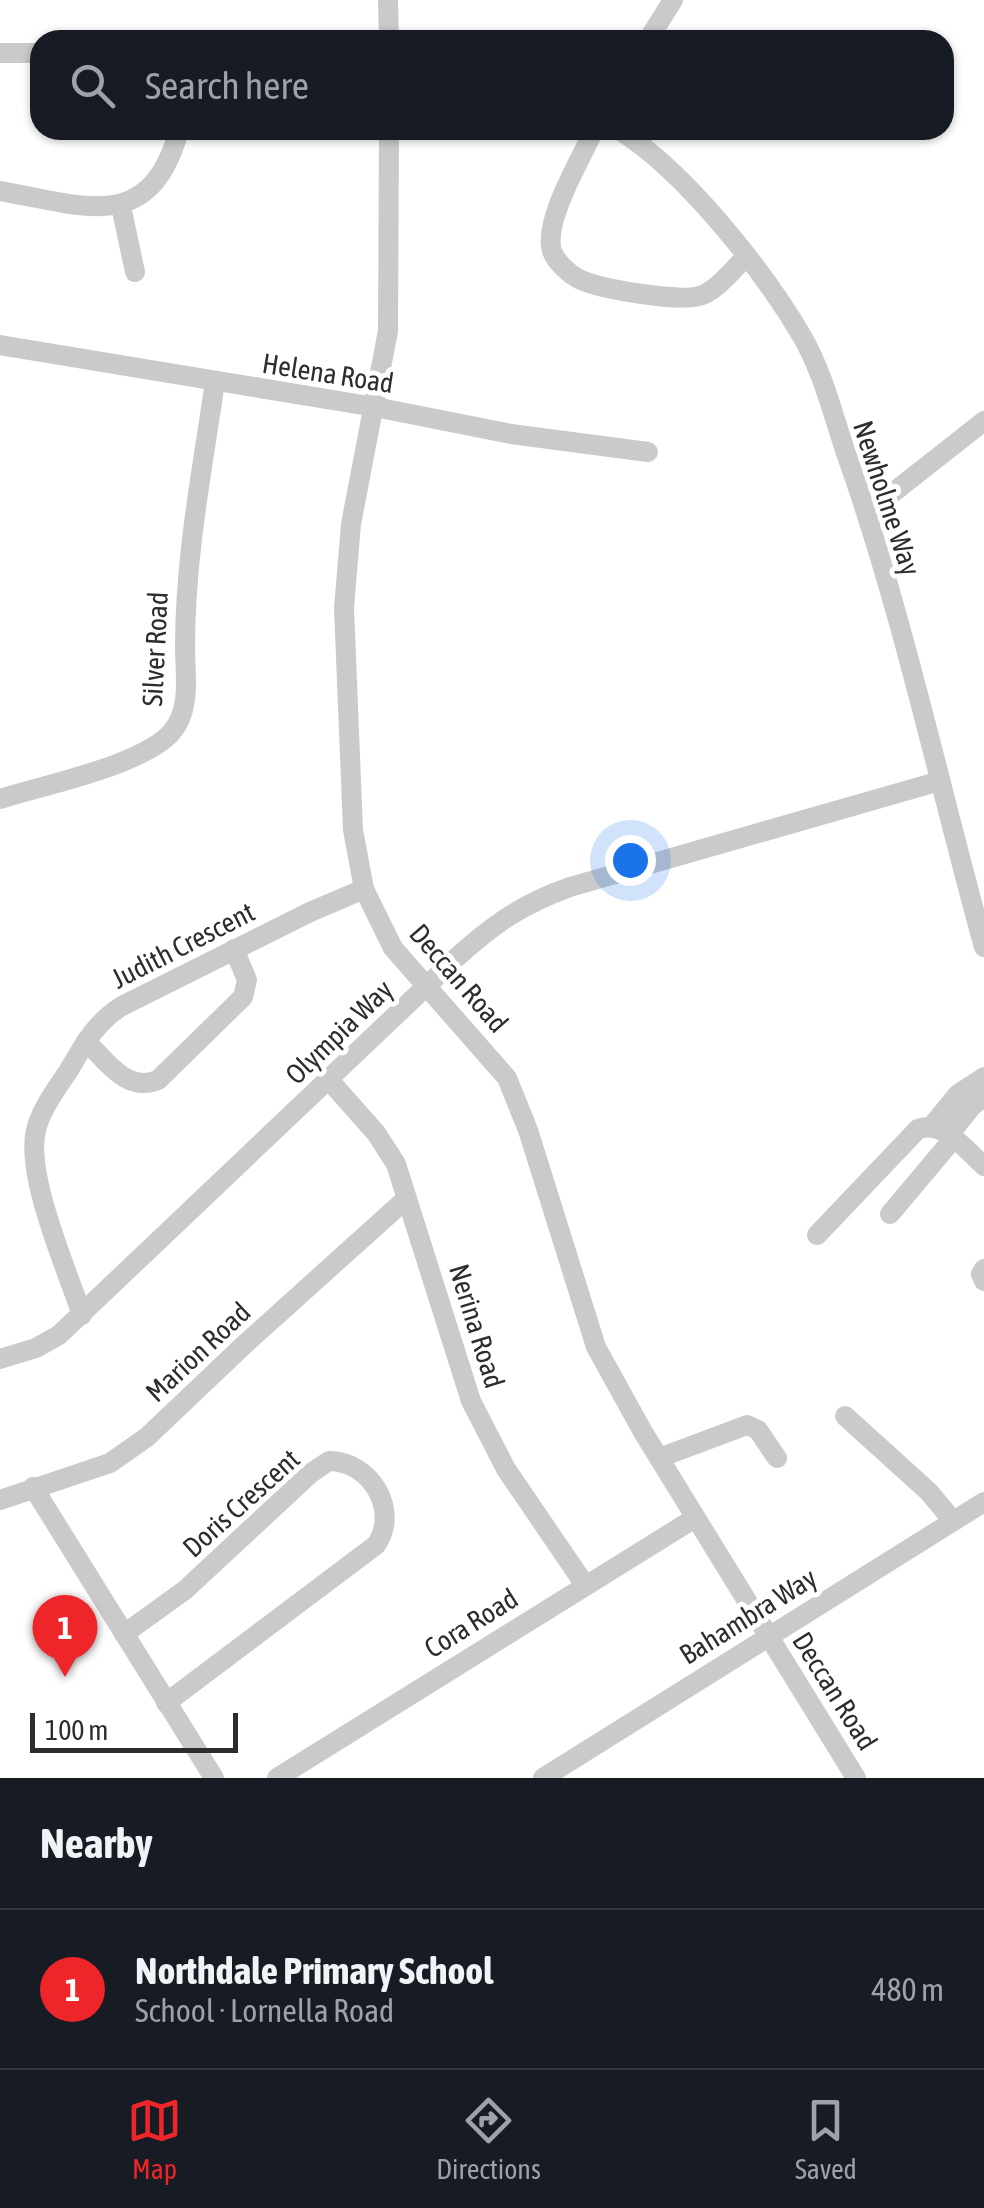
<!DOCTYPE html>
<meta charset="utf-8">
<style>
:root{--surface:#171b24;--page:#242831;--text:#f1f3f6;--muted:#9ea1a6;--line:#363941;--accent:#ee2529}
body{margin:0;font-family:"Asap Condensed",sans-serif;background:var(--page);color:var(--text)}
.scale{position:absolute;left:30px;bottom:25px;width:208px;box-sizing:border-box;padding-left:10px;border:5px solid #2d2d2d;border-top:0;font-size:28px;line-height:35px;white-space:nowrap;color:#2d2d2d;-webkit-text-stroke:8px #fff;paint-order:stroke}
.you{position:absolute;left:630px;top:860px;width:35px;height:35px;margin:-25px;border:8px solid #fff;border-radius:50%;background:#1a73e8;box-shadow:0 0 0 15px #1a73e833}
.badge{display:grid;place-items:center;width:65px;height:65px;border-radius:50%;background:var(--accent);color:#fff;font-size:32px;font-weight:700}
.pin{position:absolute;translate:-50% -82px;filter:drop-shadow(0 2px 5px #0008)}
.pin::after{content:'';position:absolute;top:52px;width:35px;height:30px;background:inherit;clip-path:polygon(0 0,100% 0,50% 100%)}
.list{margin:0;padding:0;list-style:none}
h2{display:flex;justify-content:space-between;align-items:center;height:130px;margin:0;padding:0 40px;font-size:42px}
h2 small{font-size:32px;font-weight:400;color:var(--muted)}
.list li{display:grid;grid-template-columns:65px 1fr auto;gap:30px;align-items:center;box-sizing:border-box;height:160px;padding:0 40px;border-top:2px solid var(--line)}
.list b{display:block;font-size:38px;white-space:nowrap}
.list p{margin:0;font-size:32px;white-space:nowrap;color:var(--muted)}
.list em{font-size:32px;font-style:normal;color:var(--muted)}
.icon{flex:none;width:55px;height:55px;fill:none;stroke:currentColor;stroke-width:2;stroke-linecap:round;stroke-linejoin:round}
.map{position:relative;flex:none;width:984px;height:1778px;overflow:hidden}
.search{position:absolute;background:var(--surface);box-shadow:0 2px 8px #0004;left:30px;right:30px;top:30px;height:110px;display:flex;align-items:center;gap:25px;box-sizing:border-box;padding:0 35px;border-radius:30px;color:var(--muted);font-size:38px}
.sheet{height:290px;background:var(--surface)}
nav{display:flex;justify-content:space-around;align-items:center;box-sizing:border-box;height:140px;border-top:2px solid var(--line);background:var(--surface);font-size:28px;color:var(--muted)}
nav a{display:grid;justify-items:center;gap:5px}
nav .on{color:var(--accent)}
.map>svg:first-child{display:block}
</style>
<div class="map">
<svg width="984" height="1778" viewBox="0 0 984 1778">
<rect width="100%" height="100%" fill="#fff"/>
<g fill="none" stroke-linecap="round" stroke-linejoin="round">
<!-- minor -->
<g stroke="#cacaca" stroke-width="20">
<polyline points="388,0 389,40"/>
<polyline points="648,40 673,0"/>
<polyline points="0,53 40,53"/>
<polyline points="389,130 388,331 351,524 344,608 353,830 364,889 393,948 507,1078 528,1130 596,1347 643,1432 856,1778"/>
<path d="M594,130C581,159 543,221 552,251C556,262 569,274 579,279C599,289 678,302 699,296C716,292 733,269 746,257"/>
<path d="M619,130C685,171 764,271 803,338C824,375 834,419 848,459C904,618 939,785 984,947"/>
<path d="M0,191C83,205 150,236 179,130"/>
<polyline points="121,206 135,272"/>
<polyline points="0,345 375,407 511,434 648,452"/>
<polyline points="867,513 984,421"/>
<path d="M0,799C44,785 139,766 170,734C192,711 185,675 185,647C185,557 202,471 215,382"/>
<path d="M86,1041C106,1061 127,1093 158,1080L243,997L247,980L234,949"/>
<polyline points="329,1080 376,1133 396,1164 471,1401 506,1469 585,1585"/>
<polyline points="931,1127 958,1094 984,1077"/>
<polyline points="949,1135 972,1106 984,1097"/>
<polyline points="890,1214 953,1139"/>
<path d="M817,1235L918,1129C944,1120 966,1150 984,1166"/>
<polyline points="984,1269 981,1274 984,1281"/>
<path d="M82,1315C67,1270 25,1175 36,1130C41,1109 57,1088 69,1070C84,1044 96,1022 122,1006L310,912L364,889"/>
<path d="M0,1359L36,1348L59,1335L456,958C494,924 522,904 570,887L940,781"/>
<polyline points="845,1416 929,1492 953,1521"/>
<polyline points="659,1458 747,1425 758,1430 777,1458"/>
<polyline points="33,1487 214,1778"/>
<polyline points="0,1500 110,1463 147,1437 245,1344 406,1199"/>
<path d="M124,1634L185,1590L311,1473L329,1461C371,1461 400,1511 376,1545L166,1703"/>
<polyline points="277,1778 695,1518"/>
<polyline points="543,1778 984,1502"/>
</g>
</g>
<g text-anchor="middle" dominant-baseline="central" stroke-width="10" stroke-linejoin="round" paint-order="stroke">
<!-- street labels -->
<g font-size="28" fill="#2d2d2d" stroke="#fff">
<text transform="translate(328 373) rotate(9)">Helena Road</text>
<text transform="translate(887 498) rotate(72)">Newholme Way</text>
<text transform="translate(155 649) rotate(-87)">Silver Road</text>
<text transform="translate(183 945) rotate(-27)">Judith Crescent</text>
<text transform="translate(459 978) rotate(49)">Deccan Road</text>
<text transform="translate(339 1032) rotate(-44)">Olympia Way</text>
<text transform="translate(477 1326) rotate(73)">Nerina Road</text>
<text transform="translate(198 1352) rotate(-43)">Marion Road</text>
<text transform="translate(241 1503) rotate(-42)">Doris Crescent</text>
<text transform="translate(748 1616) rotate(-32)">Bahambra Way</text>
<text transform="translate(471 1623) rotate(-32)">Cora Road</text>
<text transform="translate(835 1691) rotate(58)">Deccan Road</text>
</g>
</g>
</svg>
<div class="scale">100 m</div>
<div class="you"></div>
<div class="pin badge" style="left:65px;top:1677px">1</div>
<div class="search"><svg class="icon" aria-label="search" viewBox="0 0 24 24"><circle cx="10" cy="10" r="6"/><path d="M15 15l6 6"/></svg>Search here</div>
</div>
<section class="sheet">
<h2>Nearby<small></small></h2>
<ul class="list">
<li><span class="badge">1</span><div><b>Northdale Primary School</b><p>School · Lornella Road</p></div><em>480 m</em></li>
</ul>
</section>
<nav>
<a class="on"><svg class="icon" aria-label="map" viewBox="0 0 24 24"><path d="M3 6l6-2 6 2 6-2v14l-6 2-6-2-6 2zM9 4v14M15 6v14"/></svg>Map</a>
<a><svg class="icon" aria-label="directions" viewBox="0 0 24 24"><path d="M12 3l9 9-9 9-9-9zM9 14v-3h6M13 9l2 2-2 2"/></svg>Directions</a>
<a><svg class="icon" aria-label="saved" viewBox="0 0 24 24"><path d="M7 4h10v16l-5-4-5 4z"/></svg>Saved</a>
</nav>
